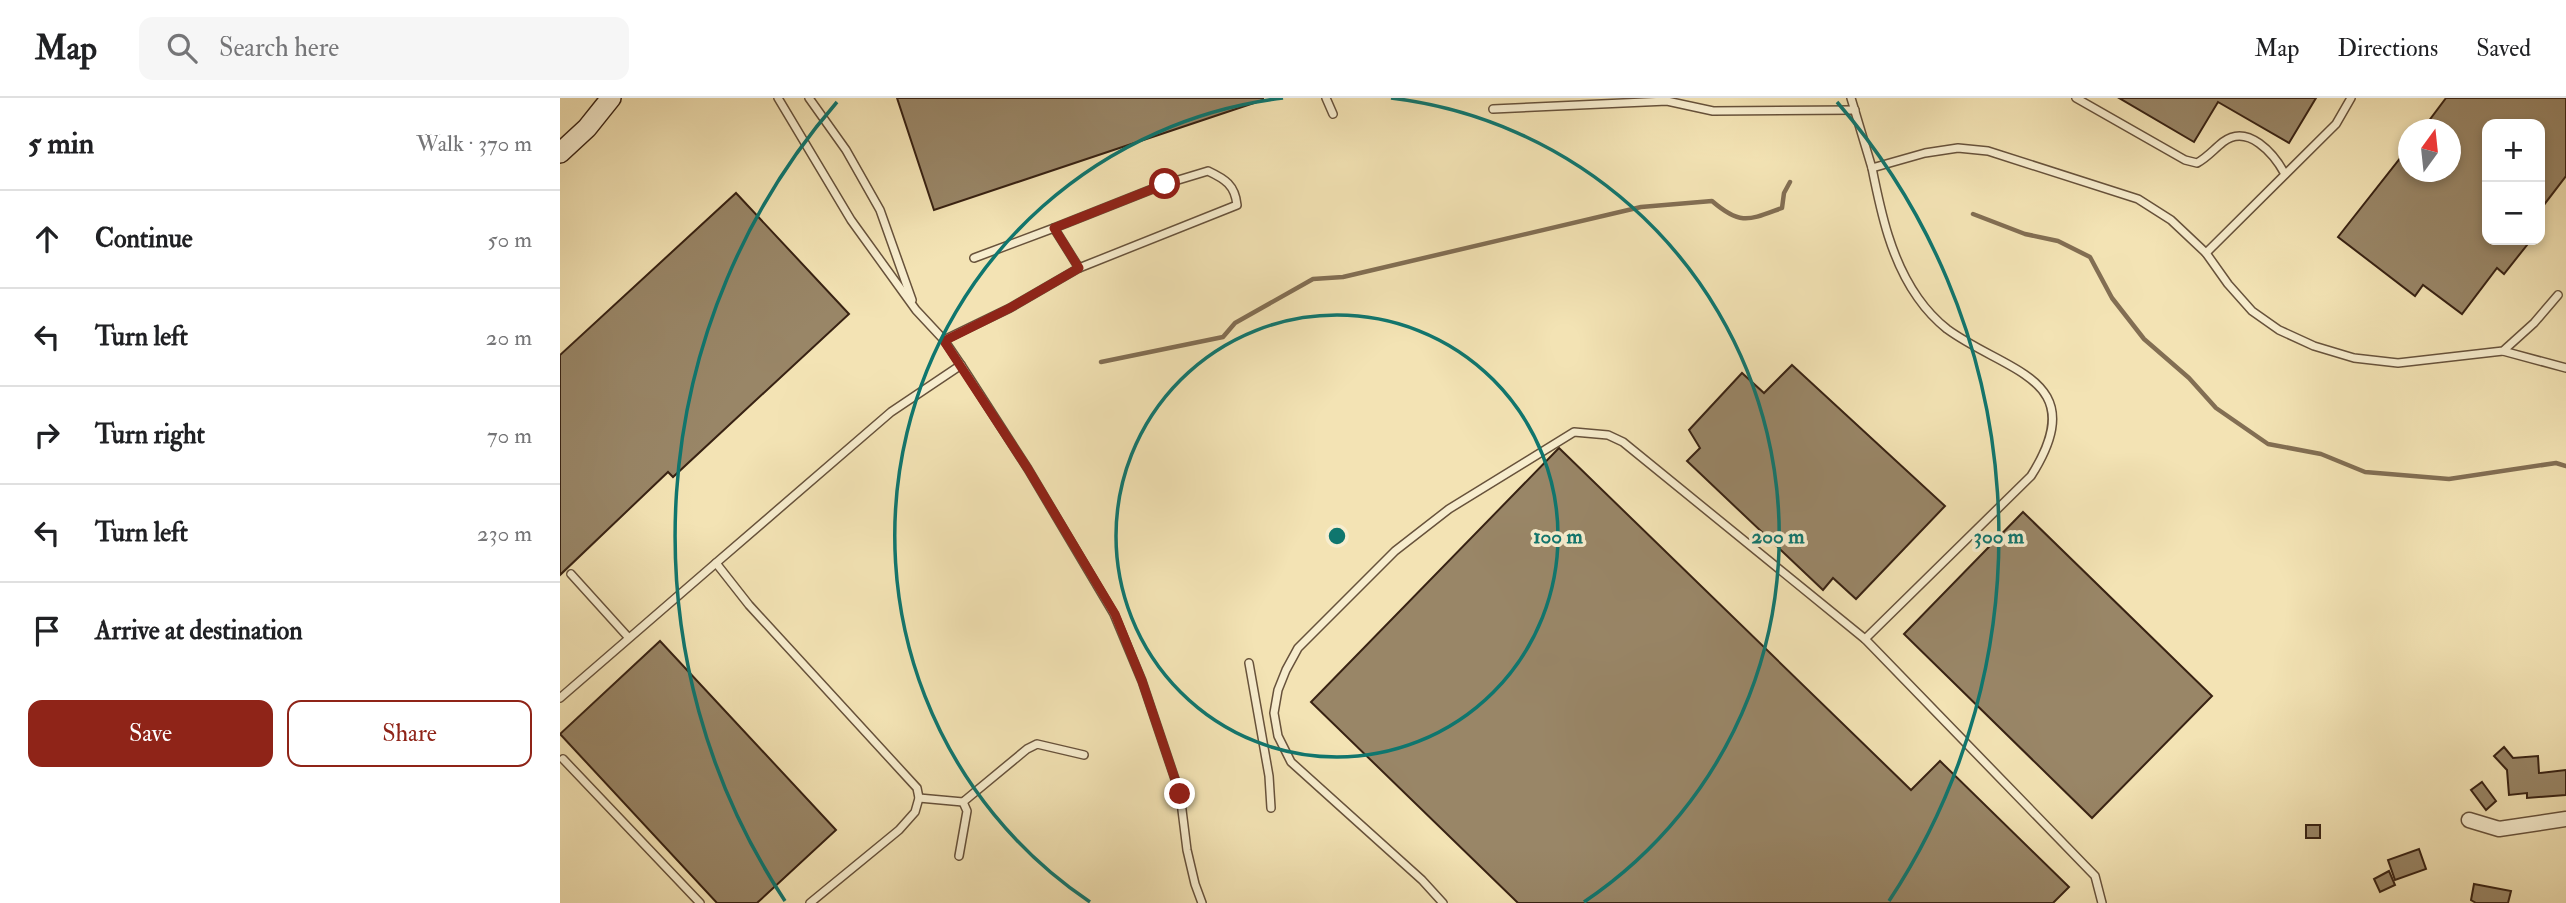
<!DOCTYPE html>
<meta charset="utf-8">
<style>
:root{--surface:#fff;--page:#f6f6f6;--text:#202124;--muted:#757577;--line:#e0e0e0;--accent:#8f2418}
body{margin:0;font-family:"IM FELL Double Pica",serif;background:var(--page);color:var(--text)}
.controls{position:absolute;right:21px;top:21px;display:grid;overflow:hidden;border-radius:14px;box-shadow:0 4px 10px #0003}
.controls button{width:63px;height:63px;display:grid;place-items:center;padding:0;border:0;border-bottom:2px solid var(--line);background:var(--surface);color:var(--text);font:35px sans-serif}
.compass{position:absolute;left:1838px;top:21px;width:63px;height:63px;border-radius:50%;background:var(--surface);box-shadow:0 4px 10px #0003;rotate:15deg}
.stop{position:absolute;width:21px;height:21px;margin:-16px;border:5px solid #8f2418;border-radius:50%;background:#fff}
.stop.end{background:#8f2418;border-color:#fff;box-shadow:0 2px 7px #0008}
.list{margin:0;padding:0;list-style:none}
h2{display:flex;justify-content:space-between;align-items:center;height:91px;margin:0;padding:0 28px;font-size:30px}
h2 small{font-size:23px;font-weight:400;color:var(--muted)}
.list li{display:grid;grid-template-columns:46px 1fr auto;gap:21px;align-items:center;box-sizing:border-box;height:98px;padding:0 28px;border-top:2px solid var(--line)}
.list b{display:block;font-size:26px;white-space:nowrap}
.list em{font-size:23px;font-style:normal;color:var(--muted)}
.actions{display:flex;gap:14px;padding:21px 28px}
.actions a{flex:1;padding:16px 0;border:2px solid var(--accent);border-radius:14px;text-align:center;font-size:24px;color:var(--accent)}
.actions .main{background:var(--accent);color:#fff}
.icon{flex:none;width:38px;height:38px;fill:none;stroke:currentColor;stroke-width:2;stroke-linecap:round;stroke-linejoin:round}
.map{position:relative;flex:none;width:2006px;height:805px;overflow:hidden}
header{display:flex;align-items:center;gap:42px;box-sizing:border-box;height:98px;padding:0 35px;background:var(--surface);border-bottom:2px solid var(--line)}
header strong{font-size:33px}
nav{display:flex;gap:38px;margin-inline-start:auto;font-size:24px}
.search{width:490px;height:63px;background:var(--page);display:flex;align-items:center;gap:18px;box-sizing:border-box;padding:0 24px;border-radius:14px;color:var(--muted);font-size:26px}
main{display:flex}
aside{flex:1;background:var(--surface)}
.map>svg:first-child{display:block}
</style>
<header>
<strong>Map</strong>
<div class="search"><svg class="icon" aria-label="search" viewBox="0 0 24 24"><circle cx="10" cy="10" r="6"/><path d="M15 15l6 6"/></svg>Search here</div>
<nav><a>Map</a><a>Directions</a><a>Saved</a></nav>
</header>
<main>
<aside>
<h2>5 min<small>Walk · 370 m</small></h2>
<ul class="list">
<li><svg class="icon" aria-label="ahead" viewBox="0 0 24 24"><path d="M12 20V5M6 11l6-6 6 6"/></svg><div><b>Continue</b></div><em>50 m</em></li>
<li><svg class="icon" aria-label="left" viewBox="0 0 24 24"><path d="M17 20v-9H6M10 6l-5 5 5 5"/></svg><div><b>Turn left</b></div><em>20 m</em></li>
<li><svg class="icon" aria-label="right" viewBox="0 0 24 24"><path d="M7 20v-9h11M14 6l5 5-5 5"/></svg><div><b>Turn right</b></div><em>70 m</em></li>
<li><svg class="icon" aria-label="left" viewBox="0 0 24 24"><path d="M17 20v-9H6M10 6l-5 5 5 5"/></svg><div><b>Turn left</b></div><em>230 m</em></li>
<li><svg class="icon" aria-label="arrive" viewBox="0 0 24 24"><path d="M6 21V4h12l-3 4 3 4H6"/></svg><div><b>Arrive at destination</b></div></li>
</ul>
<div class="actions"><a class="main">Save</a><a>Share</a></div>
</aside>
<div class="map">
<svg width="2006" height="805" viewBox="0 0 2006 805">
<rect width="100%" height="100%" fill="#f3e3b4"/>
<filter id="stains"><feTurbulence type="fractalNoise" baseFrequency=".00286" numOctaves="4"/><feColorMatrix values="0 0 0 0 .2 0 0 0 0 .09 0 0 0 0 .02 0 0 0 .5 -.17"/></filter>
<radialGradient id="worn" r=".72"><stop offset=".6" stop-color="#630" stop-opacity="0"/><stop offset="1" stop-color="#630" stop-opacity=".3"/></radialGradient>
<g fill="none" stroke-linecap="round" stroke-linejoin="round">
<!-- stream -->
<g stroke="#826e53" stroke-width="4.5">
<polyline points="1413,116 1465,136 1498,143 1530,159 1552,200 1584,241 1629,280 1656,310 1708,346 1761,356 1805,374 1889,381 1996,365 2006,368"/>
<path d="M541,264L663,239L675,225L753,181L783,179L1081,109L1152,103C1181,128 1189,122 1222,110L1224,95L1230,84"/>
</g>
</g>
<!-- building -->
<g fill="#998667" stroke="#382213" stroke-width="2">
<polygon points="337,0 703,0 703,2 374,112"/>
<polygon points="1559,0 1756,0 1729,45 1658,4 1634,44"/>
<polygon points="1886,0 2006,0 2006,78 1980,112 1980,26 1927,26 1927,142 1971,142 1944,176 1937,170 1902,216 1863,187 1855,198 1778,139 1849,49 1849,74 1891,74 1891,32 1862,32"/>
<polygon points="176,95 289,216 113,379 108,374 0,477 0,257"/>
<polygon points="1232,267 1385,408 1296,501 1273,480 1263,492 1127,363 1140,350 1129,332 1182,275 1204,295"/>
<polygon points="999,350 1351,692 1380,663 1509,789 1493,805 958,805 751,604"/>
<polygon points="1463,414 1652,598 1532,720 1344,536"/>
<polygon points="100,543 276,732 197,805 157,805 0,636"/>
<polygon points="1944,649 1953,660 1978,658 1979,675 2006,672 2006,697 1967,700 1967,695 1949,697 1947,672 1934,658"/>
<polygon points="1922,684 1936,703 1926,712 1911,692"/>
<rect x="1746" y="727" width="14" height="13"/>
<polygon points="1859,751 1866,771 1835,782 1828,762"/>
<polygon points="1829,773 1835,787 1820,794 1814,781"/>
<polygon points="1914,786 1951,793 1948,805 1916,805 1911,802"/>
</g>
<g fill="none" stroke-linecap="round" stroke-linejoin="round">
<!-- lane casing -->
<g stroke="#67523b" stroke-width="10">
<g id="lane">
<polyline points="218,0 291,122 356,212 384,242 401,267 468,371 554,516 582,583 620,696 627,752 635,786 642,805"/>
<polyline points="249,0 286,52 320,112 352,202"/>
<polyline points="766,0 773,16"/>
<polyline points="1291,0 1312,70 1365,55 1398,50 1428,53 1578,101 1611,122 1646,155 1668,186 1692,213 1719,232 1754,248 1794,260 1838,265 1943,253 1974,225 1998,197"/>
<path d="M1516,0L1625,62L1637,65C1648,59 1654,51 1663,44C1688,25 1714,56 1725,76"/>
<polyline points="933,11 1107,3 1153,13 1295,12"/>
<polyline points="1646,155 1776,26 1791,0"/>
<polyline points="414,160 494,130 519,170"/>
<path d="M384,242L450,210L519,170L677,107C675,87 665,81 648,73L605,86L494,130"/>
<polyline points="1943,253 2006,270"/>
<polyline points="11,476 68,539"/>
<path d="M1305,541L1471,378C1533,280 1447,275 1387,231C1377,223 1365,210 1358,200C1331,162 1321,115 1312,70"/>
<polyline points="689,565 709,678 711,710"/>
<polyline points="0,600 156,465"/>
<polyline points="3,661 140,805"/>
<polyline points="359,700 403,704 467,651 477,646 524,657"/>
<polyline points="399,758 407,713 403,704"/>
<polyline points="250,805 339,732 355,714 359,700 357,690 189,507 156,465 331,314 401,267"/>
<polyline points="883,805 862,782 731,664 718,638 714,615 718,592 726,572 738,550 835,453 889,411 1014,334 1048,337 1063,344 1305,541 1535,778 1542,805"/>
</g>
</g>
<!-- street casing -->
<g stroke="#67523b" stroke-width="17">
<polyline id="street" points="1909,722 1939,731 2006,721"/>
</g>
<!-- secondary casing -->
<g stroke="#382213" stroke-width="22">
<polyline id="secondary" points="0,55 27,30 51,0"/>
</g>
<!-- lane -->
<use href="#lane" stroke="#f7edce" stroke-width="7"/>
<!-- street -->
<use href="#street" stroke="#f7edce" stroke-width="14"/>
<!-- secondary -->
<use href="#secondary" stroke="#f7edce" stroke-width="19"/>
</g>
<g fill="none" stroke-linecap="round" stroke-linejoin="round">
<!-- route -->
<polyline stroke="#8f2418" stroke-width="9" points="605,86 494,130 519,170 450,210 384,243 468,371 555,516 582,583 620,696"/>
</g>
<!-- distance rings -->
<g fill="none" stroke="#0f766e" stroke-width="3.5">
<circle cx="777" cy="438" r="221"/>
<path d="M530 804A441 441 0 0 1 723 0M831 0A441 441 0 0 1 1024 804"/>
<path d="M225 803A662 662 0 0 1 277 4M1277 4A662 662 0 0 1 1329 803"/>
</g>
<circle cx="777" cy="438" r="10" fill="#0f766e" stroke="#f7edce" stroke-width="3.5"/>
<g font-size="21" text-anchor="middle" font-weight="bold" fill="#0f766e" stroke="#f7edce" stroke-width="7" stroke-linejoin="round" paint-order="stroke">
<text x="998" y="445">100 m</text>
<text x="1218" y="445">200 m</text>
<text x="1439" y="445">300 m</text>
</g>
<rect width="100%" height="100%" filter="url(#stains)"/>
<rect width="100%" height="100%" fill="url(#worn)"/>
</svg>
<div class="controls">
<button>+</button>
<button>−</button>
</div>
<svg class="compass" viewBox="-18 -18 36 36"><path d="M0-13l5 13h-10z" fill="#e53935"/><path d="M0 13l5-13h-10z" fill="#757577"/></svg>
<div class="stop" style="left:605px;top:86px"></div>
<div class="stop end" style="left:620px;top:696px"></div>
</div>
</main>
